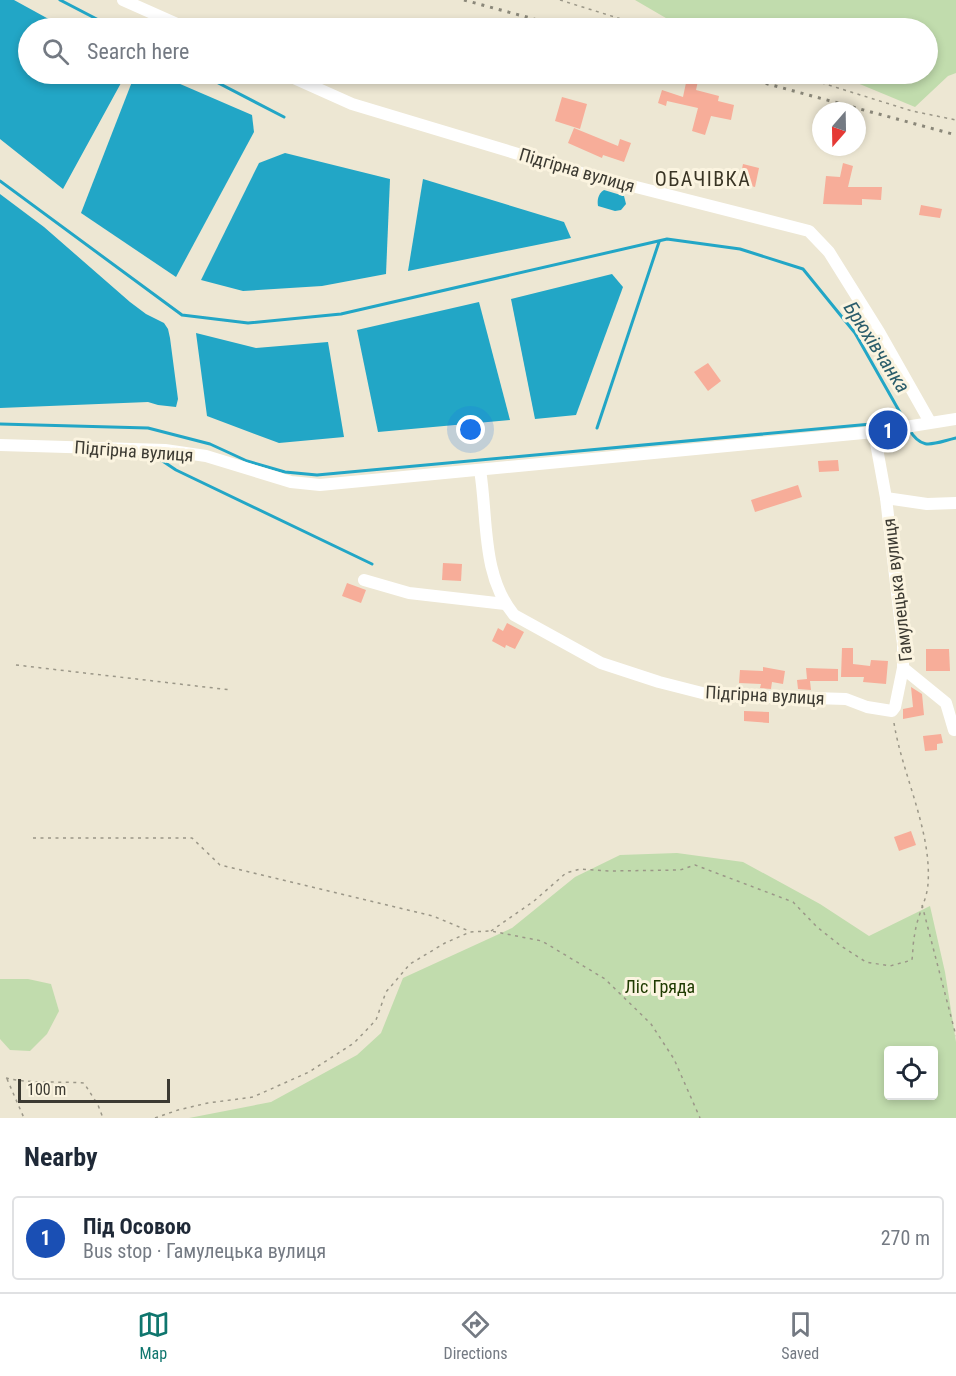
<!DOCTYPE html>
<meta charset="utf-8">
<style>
:root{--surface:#fff;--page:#f2f2f3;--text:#1f2937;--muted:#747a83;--line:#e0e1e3;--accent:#0f766e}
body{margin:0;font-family:"Roboto Condensed",sans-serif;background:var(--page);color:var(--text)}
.controls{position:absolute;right:18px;bottom:18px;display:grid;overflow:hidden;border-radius:6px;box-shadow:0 3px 9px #0003}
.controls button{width:54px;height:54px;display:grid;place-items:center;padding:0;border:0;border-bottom:2px solid var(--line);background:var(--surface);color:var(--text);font:30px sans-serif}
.compass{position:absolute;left:812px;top:102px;width:54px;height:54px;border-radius:50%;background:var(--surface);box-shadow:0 3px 9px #0003;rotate:200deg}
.scale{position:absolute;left:18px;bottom:15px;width:152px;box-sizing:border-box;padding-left:6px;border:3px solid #3c3a32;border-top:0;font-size:16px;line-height:21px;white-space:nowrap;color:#3c3a32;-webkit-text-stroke:4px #fbf4e0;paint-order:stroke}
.you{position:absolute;left:471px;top:430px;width:21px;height:21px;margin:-15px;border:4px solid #fff;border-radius:50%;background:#1a73e8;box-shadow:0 0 0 9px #1a73e833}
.badge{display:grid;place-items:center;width:39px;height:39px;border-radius:50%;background:var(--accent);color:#fff;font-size:20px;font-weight:700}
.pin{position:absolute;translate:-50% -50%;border:3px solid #fff;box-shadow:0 2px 6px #0006}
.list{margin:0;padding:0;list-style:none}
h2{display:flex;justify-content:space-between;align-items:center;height:78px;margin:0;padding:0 24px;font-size:26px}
h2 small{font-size:20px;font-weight:400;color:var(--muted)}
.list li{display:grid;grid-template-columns:39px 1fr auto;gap:18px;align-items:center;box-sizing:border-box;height:84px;margin:0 12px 12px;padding:0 12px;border:2px solid var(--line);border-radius:6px}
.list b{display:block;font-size:22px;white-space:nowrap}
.list p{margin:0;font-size:20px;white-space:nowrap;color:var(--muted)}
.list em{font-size:20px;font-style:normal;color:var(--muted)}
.icon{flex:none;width:33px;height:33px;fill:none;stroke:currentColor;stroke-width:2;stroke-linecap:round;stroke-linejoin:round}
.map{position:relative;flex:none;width:956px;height:1118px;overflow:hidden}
.search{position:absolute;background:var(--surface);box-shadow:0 3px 9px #0003;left:18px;right:18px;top:18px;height:66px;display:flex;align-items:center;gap:15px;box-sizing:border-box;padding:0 21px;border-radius:33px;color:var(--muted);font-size:22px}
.sheet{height:174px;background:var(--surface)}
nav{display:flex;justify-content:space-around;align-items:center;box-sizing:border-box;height:84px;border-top:2px solid var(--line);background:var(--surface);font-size:16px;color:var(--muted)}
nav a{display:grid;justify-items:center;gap:3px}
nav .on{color:var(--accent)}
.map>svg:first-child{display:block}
</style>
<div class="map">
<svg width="956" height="1118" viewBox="0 0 956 1118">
<rect width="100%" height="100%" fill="#ede7d3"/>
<!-- green -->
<g fill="#c1dcad" fill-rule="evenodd">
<polygon points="635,0 956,0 956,73 948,76 915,107 850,80 830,74 928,74 928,28 683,28"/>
<path d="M677,853L743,862L820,904L869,936L930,906L945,972L956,1042V1118H189L271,1102L357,1055L381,1033L403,978L512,928L575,877L620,855ZM934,1050V1096H888V1050Z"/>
<polygon points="0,979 28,979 51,984 59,1011 47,1034 30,1051 10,1050 0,1039"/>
</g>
<!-- water -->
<g fill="#22a6c6">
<polygon points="0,0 14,0 65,28 28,28 28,74 118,74 121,83 63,189 0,139"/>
<polygon points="135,74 157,74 252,115 254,132 176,277 81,213"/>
<polygon points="285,153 390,179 386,274 322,286 243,291 201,280 259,163"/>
<polygon points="423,179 564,222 571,238 408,271"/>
<path d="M604,190L624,196L626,204L621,210L615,211L598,206C597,200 598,194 604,190Z"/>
<polygon points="0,194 44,227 130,302 146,314 164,323 168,329 170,338 178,399 176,407 158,405 148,402 0,408"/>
<polygon points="612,274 623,287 576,415 535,419 511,299"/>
<polygon points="479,302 510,420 378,432 357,330"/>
<polygon points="196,333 256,348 328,342 344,437 279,443 207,416"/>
</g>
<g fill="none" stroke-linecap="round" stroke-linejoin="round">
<!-- stream -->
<g stroke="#22a6c6" stroke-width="3">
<polyline points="60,0 114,28"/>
<polyline points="201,74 284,117"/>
<polyline points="0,181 182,315 248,323 341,314 667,239 740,249 803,269 855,333 906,423"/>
<polyline points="0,424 148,428 210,444 247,461 285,472 317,475 904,421"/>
<polyline points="597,428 659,242"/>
<path d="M909,429C922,452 934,443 956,438"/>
<polyline points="161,460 176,470 372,564"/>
</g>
</g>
<!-- building -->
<g fill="#f7ad99">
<polygon points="687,78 698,81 696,90 719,96 718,101 734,105 731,120 711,116 705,135 692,131 698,108 667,101 666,106 658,103 662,90 683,97"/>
<polygon points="562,97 587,104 580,129 555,121"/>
<polygon points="574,128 618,146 620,139 631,143 624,162 603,155 602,158 568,143"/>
<polygon points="843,163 853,166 848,187 882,187 881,200 862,199 862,205 823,204 826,176 840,177"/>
<polygon points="743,164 759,168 755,187 739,183"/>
<polygon points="921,205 942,209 940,218 919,215"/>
<polygon points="708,363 721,381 708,391 694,372"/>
<polygon points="838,460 839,471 819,472 818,461"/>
<polygon points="798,485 802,497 755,512 751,500"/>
<polygon points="443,563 462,564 461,581 442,580"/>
<polygon points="347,583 366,590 361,603 342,596"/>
<polygon points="507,623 524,632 515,649 506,645 505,648 492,641 498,628 503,631"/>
<polygon points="842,648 853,648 853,664 870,666 871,660 888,661 886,684 863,682 864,677 841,677"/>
<polygon points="926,649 949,649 950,671 926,671"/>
<polygon points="763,667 785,671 783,684 772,682 771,689 760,688 761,684 739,683 740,670 763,671"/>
<polygon points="806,668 838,669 838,681 810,681 811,690 798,689 797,680 807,679"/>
<polygon points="911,687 922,694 924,715 903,719 903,709 913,707"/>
<polygon points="744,711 769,712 769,723 744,721"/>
<polygon points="941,734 943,743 937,744 937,750 925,751 923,736"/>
<polygon points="911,831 916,845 899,851 894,837"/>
</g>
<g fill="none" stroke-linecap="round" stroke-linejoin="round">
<!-- path -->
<g stroke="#9b9788" stroke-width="1.5" stroke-dasharray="3 4.5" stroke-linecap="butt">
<polyline points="560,0 650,28"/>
<polyline points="793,74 912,111 956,120"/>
<polyline points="16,665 231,690"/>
<polyline points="33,838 192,838 220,865 433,916 469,931"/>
<polyline points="922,905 956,1036"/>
<path d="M491,931L534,901L566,873L580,869L610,871L680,870L695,865L793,902L817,927L841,946L866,962L890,966L912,960C913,951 913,941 915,933C917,916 927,900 928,884C932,831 902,774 894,723"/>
<path d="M6,1078C30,1084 58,1081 84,1083L98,1105L103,1118"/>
<polyline points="7,1079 24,1118"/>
<polyline points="155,1118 178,1110 208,1103 253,1097 309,1072 354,1043 376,1020 386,992 410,964 445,943 470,932 491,931 542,941 605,979 651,1024 674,1059 700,1118"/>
</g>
<!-- minor -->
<g stroke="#fff" stroke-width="12">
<polyline points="123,0 186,28"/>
<polyline points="285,74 352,104 581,173 809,231 829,252 879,332 930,422"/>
<polyline points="874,432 886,498 903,644 903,668 946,703 954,730"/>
<polyline points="0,445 165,450 206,456 291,482 320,485 874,432 956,419"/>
<path d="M480,470C488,518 481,575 514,615L601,663L659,682L710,695L846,699L867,707L892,711L895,707L903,668"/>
<polyline points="886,498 927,504 956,503"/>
<polyline points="364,580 409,593 505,604"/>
</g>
<!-- rail -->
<g stroke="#8a8779" stroke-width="3" stroke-dasharray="3 6" stroke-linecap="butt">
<polyline points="464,0 567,28"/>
<polyline points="731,74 956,135"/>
</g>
</g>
<g text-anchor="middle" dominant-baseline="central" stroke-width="6" stroke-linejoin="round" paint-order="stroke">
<!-- street labels -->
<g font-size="18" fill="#3c3a32" stroke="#fbf4e0">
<text transform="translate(577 170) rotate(16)">Підгірна вулиця</text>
<text transform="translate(134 451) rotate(4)">Підгірна вулиця</text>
<text transform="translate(897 590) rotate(-97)">Гамулецька вулиця</text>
<text transform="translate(765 695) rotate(3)">Підгірна вулиця</text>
</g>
<!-- park labels -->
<g font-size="18" fill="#203b02" stroke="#fbf4e0">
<text x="660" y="986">Ліс Гряда</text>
</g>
<!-- neighbourhood labels -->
<g font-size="20" letter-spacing="1.5" fill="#3a3525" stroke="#fbf4e0">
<text x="703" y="179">ОБАЧІВКА</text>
</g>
<!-- water labels -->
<g font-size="20" font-style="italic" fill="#2b5d6b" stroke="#fbf4e0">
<text transform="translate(877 347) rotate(57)">Брюхівчанка</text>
</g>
</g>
</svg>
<div class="controls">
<button><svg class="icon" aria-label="locate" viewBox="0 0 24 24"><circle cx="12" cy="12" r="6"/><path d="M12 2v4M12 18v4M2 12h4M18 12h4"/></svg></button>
</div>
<svg class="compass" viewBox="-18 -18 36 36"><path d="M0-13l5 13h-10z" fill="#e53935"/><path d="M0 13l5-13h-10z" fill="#747a83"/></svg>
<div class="scale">100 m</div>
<div class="you"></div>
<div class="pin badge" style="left:888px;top:430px;background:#1a4fb4">1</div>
<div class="search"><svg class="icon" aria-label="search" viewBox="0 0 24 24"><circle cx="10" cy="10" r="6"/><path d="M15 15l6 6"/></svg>Search here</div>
</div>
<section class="sheet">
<h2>Nearby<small></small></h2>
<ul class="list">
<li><span class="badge" style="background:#1a4fb4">1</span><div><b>Під Осовою</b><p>Bus stop · Гамулецька вулиця</p></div><em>270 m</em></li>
</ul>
</section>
<nav>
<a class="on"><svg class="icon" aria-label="map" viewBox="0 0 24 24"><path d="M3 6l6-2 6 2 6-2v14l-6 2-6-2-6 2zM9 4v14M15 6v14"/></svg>Map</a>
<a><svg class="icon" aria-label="directions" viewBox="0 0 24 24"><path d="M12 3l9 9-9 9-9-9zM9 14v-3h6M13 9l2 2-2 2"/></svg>Directions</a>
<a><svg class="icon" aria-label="saved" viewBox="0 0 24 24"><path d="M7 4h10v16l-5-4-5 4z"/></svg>Saved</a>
</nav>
